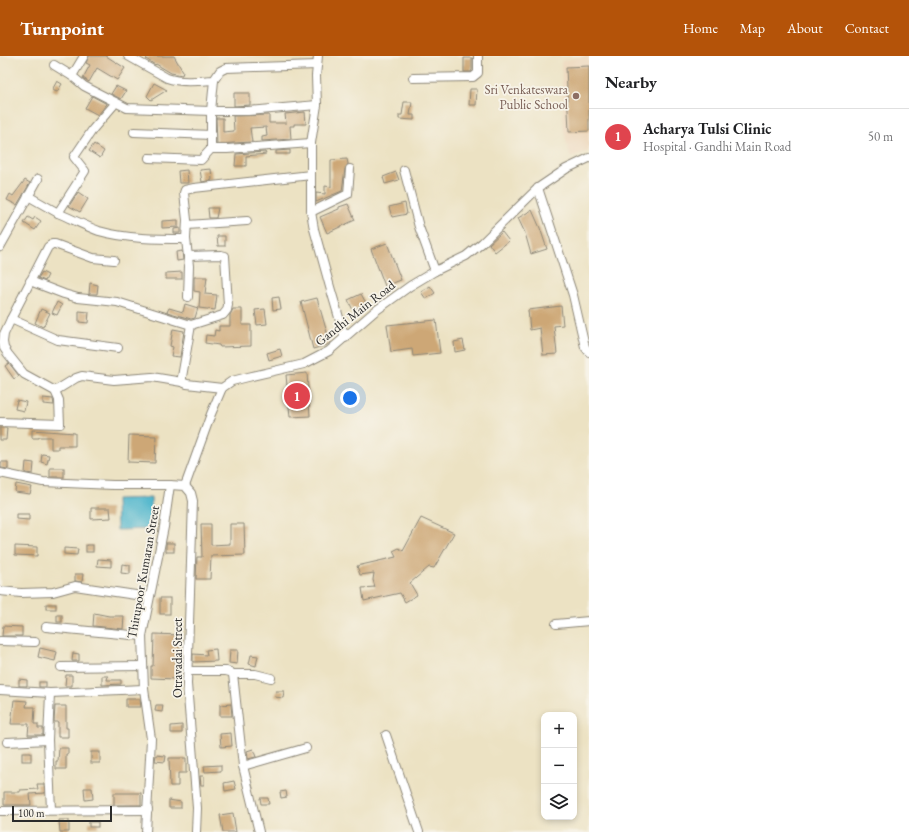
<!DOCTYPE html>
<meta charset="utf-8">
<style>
:root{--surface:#fff;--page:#f6f6f6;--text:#202124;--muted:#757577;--line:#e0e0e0;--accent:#b45309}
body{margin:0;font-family:"EB Garamond",serif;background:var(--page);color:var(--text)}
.controls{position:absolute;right:12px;bottom:12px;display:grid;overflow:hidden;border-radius:8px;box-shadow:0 2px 6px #0003}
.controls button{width:36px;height:36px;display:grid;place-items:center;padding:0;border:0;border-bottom:1px solid var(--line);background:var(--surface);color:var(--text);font:20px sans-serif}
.scale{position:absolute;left:12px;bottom:10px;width:100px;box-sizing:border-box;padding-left:4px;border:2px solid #2b2b2b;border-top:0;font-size:11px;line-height:14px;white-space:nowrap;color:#2b2b2b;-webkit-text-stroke:3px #f7f3e8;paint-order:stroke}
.you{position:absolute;left:350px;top:342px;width:14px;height:14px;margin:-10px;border:3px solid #fff;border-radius:50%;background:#1a73e8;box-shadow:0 0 0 6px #1a73e833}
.badge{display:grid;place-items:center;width:26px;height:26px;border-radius:50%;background:var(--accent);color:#fff;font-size:13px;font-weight:700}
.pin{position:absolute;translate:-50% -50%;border:2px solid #fff;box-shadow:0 1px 4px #0006}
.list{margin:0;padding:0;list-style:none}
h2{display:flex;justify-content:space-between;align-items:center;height:52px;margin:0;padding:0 16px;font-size:17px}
h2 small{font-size:13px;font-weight:400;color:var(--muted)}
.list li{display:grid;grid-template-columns:26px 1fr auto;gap:12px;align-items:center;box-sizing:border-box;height:56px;padding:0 16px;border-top:1px solid var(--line)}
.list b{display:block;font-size:15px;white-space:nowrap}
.list p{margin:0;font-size:13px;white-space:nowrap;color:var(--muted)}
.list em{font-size:13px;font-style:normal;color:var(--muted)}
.icon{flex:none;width:22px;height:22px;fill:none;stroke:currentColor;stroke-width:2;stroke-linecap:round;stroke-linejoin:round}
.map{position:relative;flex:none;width:589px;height:776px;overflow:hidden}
header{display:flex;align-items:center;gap:24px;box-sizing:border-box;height:56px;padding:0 20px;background:var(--accent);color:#fff}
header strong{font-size:19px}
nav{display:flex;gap:22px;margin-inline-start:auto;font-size:14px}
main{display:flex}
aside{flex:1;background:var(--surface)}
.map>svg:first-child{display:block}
</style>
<header>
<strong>Turnpoint</strong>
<nav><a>Home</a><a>Map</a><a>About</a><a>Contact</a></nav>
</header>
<main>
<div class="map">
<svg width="589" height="776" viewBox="0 0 589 776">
<rect width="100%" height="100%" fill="#f7f3e8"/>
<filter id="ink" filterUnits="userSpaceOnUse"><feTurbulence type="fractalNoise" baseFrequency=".025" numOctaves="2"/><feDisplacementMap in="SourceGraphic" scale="8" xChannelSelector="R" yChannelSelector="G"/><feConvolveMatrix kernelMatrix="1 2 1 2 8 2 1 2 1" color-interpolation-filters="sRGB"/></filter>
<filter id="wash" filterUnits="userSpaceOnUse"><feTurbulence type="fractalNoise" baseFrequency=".012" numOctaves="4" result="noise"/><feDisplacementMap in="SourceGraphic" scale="16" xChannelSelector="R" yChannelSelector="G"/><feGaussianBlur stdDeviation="0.9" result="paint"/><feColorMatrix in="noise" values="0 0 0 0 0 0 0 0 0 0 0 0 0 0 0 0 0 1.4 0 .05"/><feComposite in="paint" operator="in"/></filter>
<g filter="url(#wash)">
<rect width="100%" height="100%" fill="#ece2c3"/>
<!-- built -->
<polygon fill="#edd7bb" points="586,0 589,0 589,95 570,101 564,76 561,5"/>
<!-- water -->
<polygon fill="#4eb5cc" stroke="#3c707c" points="151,442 152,473 117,474 116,443"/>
<g id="blocks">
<!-- building -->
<g fill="#cda776">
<polygon points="89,0 106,0 125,12 117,24 97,12 89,26 83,22 90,9 86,7"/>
<polygon points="149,0 174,0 183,16 182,19 171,17 156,8 155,9 146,3"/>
<polygon points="464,2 472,2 472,14 471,16 464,16"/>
<polygon points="589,10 589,75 569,76 566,11"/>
<polygon points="57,25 62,28 57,36 52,34"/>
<polygon points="154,27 167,34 151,44 147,40"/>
<polygon points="116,30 126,35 121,43 111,38"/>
<polygon points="470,33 477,33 476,49 469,49"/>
<polygon points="234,37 250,37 250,49 234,50"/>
<polygon points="92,40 107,48 98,59 85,52"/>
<polygon points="404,46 412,46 410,59 414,59 414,64 399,63 399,59 402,59"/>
<polygon points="305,56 306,68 294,68 294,70 290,70 291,83 262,85 262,81 267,80 266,71 250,72 252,86 217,88 216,62 223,62 223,76 234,75 233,60 269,59 269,67 286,67 285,58"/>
<polygon points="94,88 104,95 100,102 89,95"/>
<polygon points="290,94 290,98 276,98 276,95"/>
<polygon points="265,96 266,98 246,100 246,110 235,110 236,98"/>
<polygon points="347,103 348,108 345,113 342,135 316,146 316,137 325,138 325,130 331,131 331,104"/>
<polygon points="211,113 212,124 202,126 200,114"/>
<polygon points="187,114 188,127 179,127 178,115"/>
<polygon points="396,116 399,124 385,128 383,121"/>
<polygon points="25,124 30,127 17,149 7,144 10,138 13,140"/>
<polygon points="78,136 88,143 80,156 69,150"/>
<polygon points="405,147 407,158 392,161 389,151"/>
<polygon points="348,148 355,164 327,177 320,161 339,153 339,151"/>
<polygon points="208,152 218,152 216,162 209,162"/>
<polygon points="532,154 540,172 547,193 531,198 525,177 518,162"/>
<polygon points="28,161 33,164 35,161 41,165 35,174 24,167"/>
<polygon points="178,164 178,171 162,172 162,165"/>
<polygon points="180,172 180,177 174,177 174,173"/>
<polygon points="502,176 509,185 495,196 489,188"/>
<polygon points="217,180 225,180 225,190 218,190"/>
<polygon points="387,187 401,224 385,230 371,193"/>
<polygon points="182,195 183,204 177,205 176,196"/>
<polygon points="42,216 48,219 45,225 38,222"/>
<polygon points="182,216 182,223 166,223 166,217"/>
<polygon points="194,221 207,221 205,238 217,239 215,254 199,252 200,236 194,235"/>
<polygon points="90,227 98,229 97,238 89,238"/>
<polygon points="430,230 435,237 426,243 421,236"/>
<polygon points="361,238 366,247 353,254 348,244"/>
<polygon points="279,241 281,253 273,254 272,242"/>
<polygon points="317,242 330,287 327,289 313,293 301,246"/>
<polygon points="57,246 62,249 57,259 52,257"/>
<polygon points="185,248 198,252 195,262 191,263 167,256 169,252 183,256"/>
<polygon points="561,250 563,269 554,270 557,298 543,299 540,272 530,274 528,254"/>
<polygon points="41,253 50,257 43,271 35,267"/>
<polygon points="233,253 242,253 242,269 251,269 251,290 220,291 219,289 205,287 206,279 214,280 215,274 219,275 219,270 230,270 230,259"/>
<polygon points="265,253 267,268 257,269 255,254"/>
<polygon points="79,255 89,256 88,267 79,266"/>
<polygon points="436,264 440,297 413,300 412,293 391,296 387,269"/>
<polygon points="173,273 184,275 180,301 171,300 173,291 170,290"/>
<polygon points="463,284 465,294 455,296 454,286"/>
<polygon points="280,293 282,300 269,304 267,297"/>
<polygon points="9,307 19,320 14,323 5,310"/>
<polygon points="307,317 310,360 290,361 286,319"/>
<polygon points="43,342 53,343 54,349 43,348"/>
<polygon points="17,344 26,346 24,355 15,353"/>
<polygon points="0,372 7,372 6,384 0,384"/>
<polygon points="32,374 75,377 75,390 58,390 58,393 51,393 51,381 39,381 39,382 32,382"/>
<polygon points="129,379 156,380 155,407 128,406"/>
<polygon points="42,398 49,399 47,408 41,406"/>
<polygon points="1,406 8,406 8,413 1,412"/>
<polygon points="26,406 34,407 33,418 25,417"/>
<rect x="50" y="412" width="14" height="9"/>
<polygon points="16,428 32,431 30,438 15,436"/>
<polygon points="91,452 110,452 111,462 91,463"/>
<polygon points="16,458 29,458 29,464 16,463"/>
<polygon points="421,462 454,477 434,512 429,511 410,527 417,539 405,546 400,537 364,545 362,532 375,531 373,524 374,517 360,519 357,510 396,501 393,495 399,492 403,495"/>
<polygon points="201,468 211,468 211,489 230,488 230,468 244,468 245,499 211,500 210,523 196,523 197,501 202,501"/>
<rect x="166" y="487" width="8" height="9"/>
<rect x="86" y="489" width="7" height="7"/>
<polygon points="15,490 37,491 37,500 15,499"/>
<polygon points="64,492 78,493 77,499 64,498"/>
<polygon points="98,503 111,504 111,511 97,510"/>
<polygon points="122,508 130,509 130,518 121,517"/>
<polygon points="75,518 83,518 82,526 75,525"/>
<rect x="160" y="542" width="10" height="16"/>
<rect x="46" y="548" width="10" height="5"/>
<polygon points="94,557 109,560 124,560 123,573 93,570"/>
<rect x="57" y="559" width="5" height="7"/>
<polygon points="3,570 22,571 22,580 2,580"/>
<polygon points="154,578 180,579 179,602 176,602 176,623 151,622 151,610 153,610"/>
<polygon points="40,592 57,596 55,605 38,601"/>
<polygon points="216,593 217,605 193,606 193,598 207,599 206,594"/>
<polygon points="230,594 238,594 237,608 229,607"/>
<polygon points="73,597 79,598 79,605 72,605"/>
<polygon points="251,599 258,600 256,610 249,608"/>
<polygon points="66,619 72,619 72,630 65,630"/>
<polygon points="102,620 108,620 107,624 121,624 121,628 102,629"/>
<polygon points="19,623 27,624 27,630 19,630"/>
<rect x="39" y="626" width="7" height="5"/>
<polygon points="276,635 284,635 283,642 275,641"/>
<polygon points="126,643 140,643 141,651 126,651"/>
<polygon points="14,644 27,645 26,651 35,651 34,668 38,668 38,672 43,672 43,679 28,679 29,668 11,668"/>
<polygon points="231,648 232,660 220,660 220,649"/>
<polygon points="156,649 163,649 162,656 155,655"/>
<polygon points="55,650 66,650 66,672 68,672 68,681 58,681 58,666 54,666"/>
<polygon points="182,669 182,677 171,677 171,670"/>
<polygon points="231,677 232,690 221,691 220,678"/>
<polygon points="59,692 68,692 68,698 66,698 66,713 56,713 56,705 58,705"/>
<polygon points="253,693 256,701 248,703 247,695"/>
<rect x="91" y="696" width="9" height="11"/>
<rect x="22" y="697" width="9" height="8"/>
<polygon points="156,699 166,700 165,706 155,705"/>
<polygon points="169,702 186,702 186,717 178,717 178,730 170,730"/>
<polygon points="221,709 221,715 205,716 204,710"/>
<polygon points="200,720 204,720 204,729 201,729"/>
<polygon points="234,725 236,733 225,735 224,727"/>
<polygon points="37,728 44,728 45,737 30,738 31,749 4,749 4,736 20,736 20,734 38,733"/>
<polygon points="84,732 92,732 93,743 85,744"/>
<polygon points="286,735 287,741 281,742 280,736"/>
<rect x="114" y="737" width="27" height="12"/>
<polygon points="260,742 268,742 269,748 261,748"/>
<polygon points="169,744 181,746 181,752 169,752"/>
<polygon points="233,757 236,776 223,776 220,759"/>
<polygon points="59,764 69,764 69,776 60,776"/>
<rect x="89" y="766" width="9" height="5"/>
</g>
</g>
</g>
<g filter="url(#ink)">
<use href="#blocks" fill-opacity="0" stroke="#8c8677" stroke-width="1"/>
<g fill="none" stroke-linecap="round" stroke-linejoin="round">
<!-- minor casing -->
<g stroke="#8c8677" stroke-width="10">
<g id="minor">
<path d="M128,0L167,22C182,27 199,25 214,24"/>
<polyline points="318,0 316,20 317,49 311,87 311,156 314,173 330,231 345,282"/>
<polyline points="54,9 72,20 84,30 127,52 211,55 248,55 317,49"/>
<polyline points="72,20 84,0"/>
<polyline points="413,22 473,21 478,17 478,0"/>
<path d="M115,46L113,50L93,73L74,101L85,115L58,157C72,163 85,170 99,175C127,183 156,183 186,183L189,210L188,241"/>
<polyline points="134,76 212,79"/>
<polyline points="311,87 227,93 211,93 211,55 214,24 220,15 226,12 317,9"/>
<polyline points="149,102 201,104 211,93"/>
<polyline points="404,114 419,171 435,215"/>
<polyline points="538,132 573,239 585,291 589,296"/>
<polyline points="28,140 58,157"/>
<polyline points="311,156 348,138 350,113"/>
<polyline points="187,169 247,165"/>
<polyline points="186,183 187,164 184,137 185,134 194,132 311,119"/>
<polyline points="0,191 38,123"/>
<polyline points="30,225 64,238 78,242 117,246 191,269 223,259 227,254 228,249 225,200 221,199 188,200"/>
<polyline points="11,263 58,284 118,292"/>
<polyline points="191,269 182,321 182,326 187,328 222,332"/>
<polyline points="55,335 76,322 82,320 114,324 152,321 182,326"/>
<polyline points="0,366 60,368 59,344 55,335 24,318 8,298 4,292 3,286 4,278 11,263 48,191 52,188 55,188 93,202 114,204"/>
<polyline points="0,417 43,426 113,429 170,429 185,430 211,358 222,332 232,325 248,321 304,308 329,295 374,256 410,230 435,215 466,200 482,187 538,132 566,113 589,102"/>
<polyline points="185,430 191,437 193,445 187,628 197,752 196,776"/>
<polyline points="0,535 21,537 53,536 75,530 149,541"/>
<polyline points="556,568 589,565"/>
<polyline points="46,571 142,580"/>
<polyline points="0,585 35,586"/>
<polyline points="61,611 142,610"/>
<polyline points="188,615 226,615 230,616 233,618 243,710 259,776"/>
<polyline points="233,618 255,618 271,622"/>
<polyline points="0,634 50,637 144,633"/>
<polyline points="50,637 48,684 51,754"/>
<polyline points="386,679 419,776"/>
<polyline points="7,686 48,684"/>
<polyline points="243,710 306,692"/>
<polyline points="0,755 148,754"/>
<polyline points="146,776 151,683 144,633 142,580 164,471 170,429"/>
</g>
</g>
<!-- minor -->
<use href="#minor" stroke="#fff" stroke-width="8"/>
</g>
</g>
<!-- markers -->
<circle fill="#8d6e63" stroke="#f7f3e8" stroke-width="1.5" cx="576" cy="40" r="4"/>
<g text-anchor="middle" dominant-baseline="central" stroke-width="3.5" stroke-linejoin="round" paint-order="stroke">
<!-- education labels -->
<g font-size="13" fill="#785e54" stroke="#f7f3e8" text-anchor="end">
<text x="568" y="33">Sri Venkateswara<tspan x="568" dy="15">Public School</tspan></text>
</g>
<!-- street labels -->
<g font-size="13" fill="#2b2b2b" stroke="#f7f3e8">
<text transform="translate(355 257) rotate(-38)">Gandhi Main Road</text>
<text transform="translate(143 516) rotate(-80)">Thirupoor Kumaran Street</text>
<text transform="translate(177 602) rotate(-90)">Otravadai Street</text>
</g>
</g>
</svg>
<div class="controls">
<button>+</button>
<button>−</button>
<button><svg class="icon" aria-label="layers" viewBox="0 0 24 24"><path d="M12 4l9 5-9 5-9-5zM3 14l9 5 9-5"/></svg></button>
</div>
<div class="scale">100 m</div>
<div class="you"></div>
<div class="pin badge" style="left:297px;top:340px;background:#e0444e">1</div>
</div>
<aside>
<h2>Nearby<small></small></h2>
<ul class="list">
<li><span class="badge" style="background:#e0444e">1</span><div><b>Acharya Tulsi Clinic</b><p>Hospital · Gandhi Main Road</p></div><em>50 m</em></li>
</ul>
</aside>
</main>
